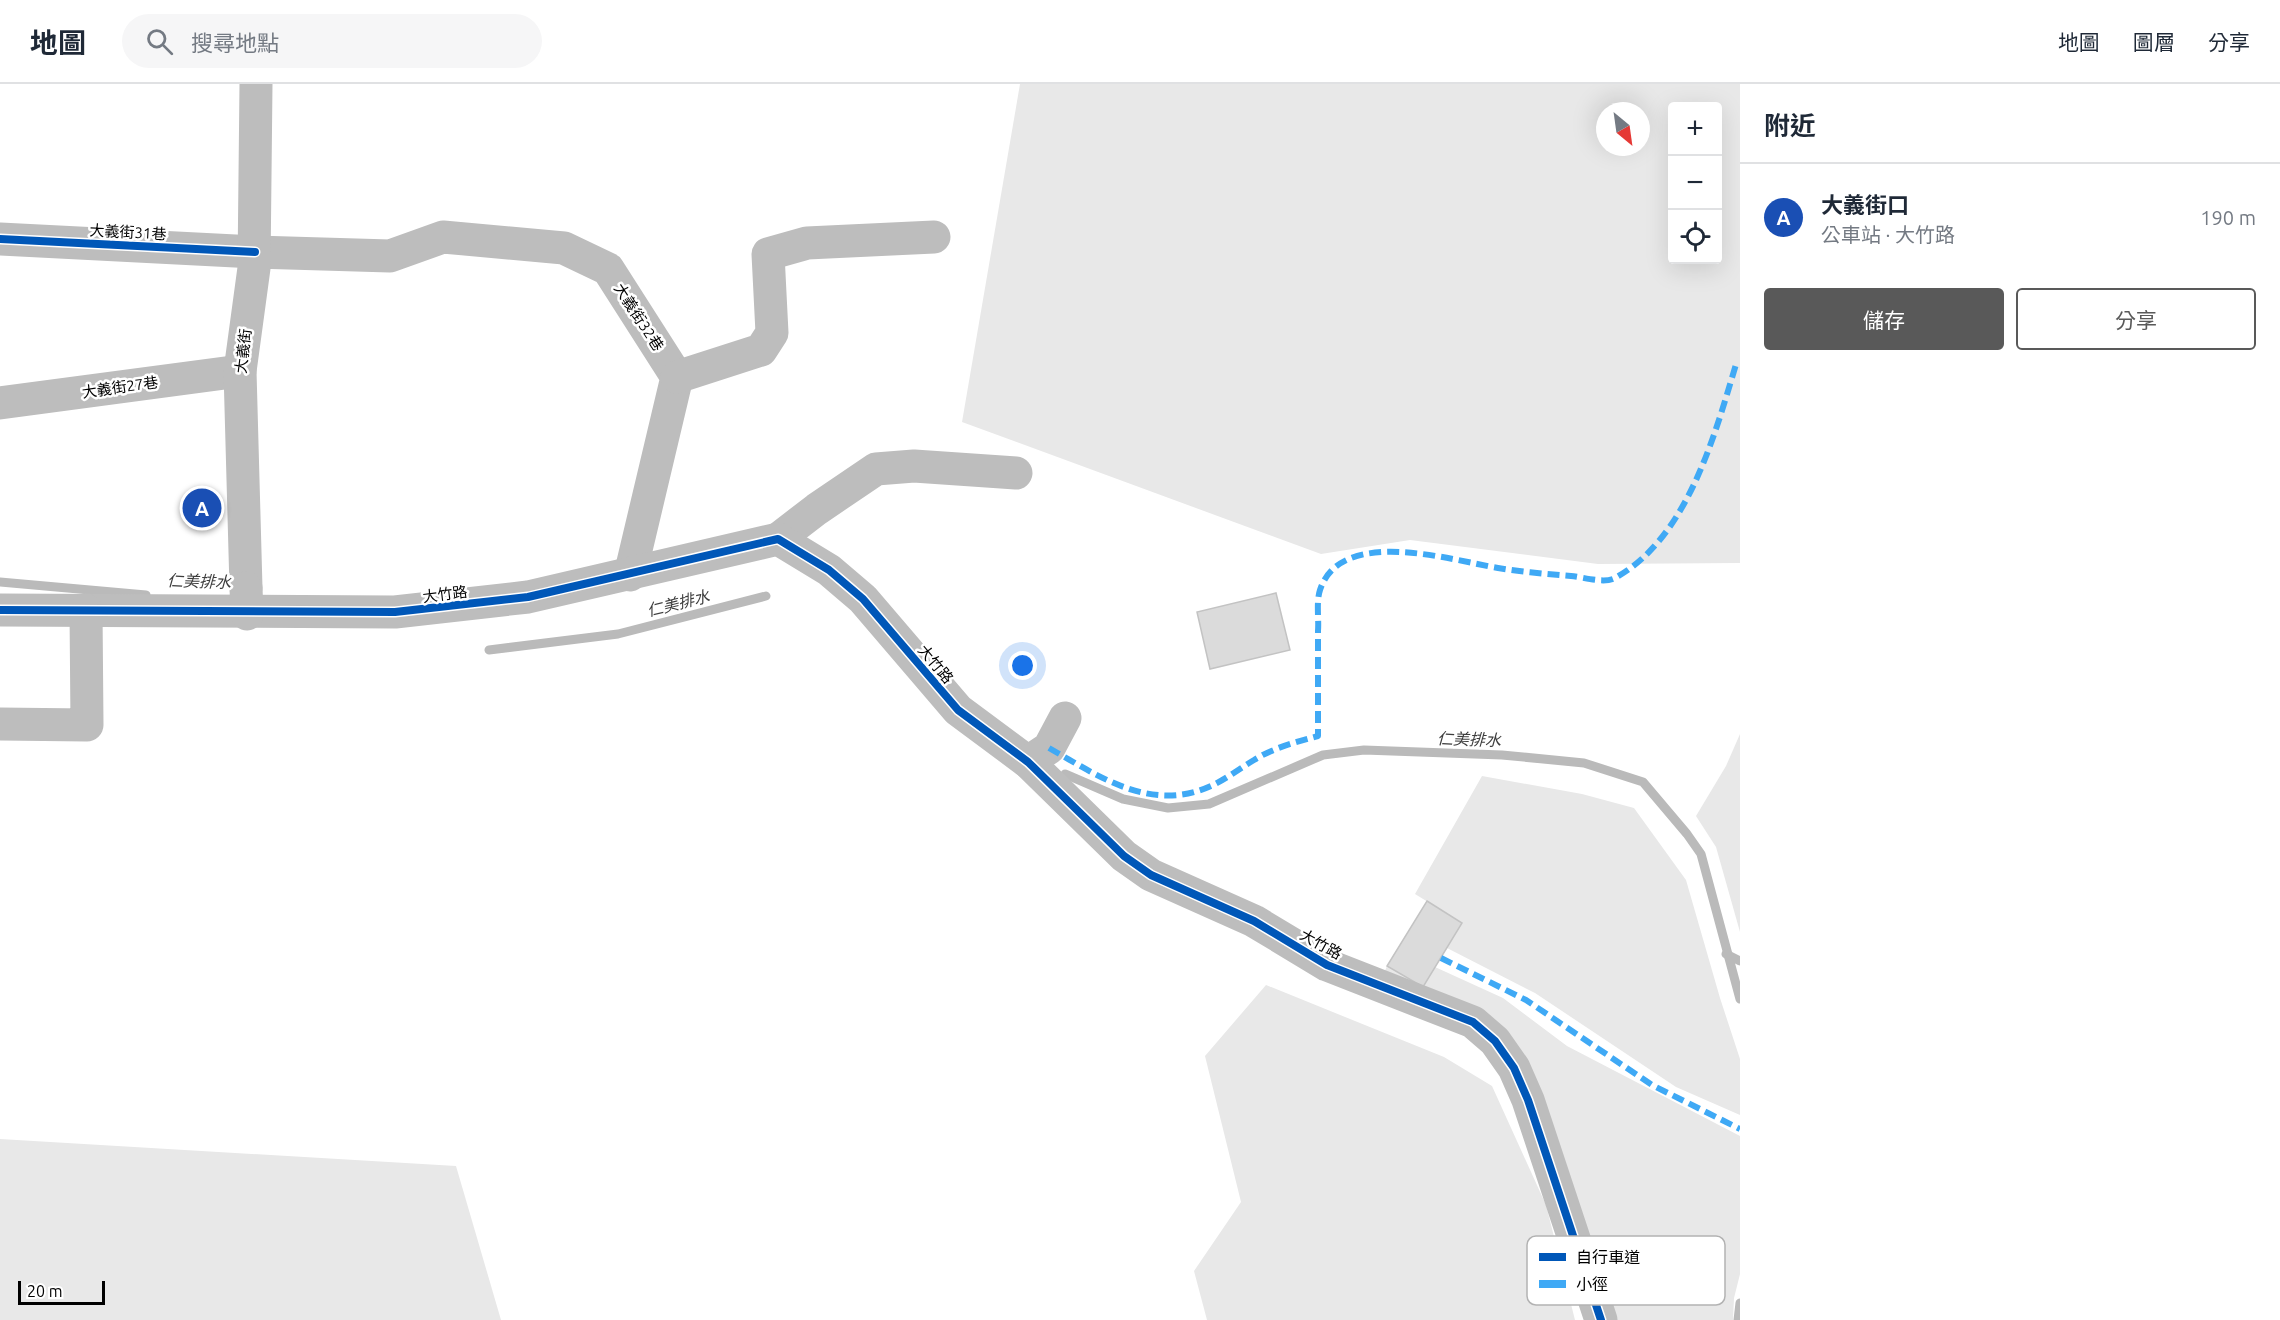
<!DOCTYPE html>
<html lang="zh-TW">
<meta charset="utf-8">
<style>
:root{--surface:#fff;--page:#f6f6f7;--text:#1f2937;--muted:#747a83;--line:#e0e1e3;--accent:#595959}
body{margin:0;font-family:Ubuntu,"Noto Sans TC",sans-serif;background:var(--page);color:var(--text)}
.controls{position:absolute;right:18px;top:18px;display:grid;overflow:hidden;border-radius:6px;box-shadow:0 6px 24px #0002}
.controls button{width:54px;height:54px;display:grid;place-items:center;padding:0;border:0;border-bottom:2px solid var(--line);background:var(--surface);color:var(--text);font:30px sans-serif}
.compass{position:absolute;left:1596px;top:18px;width:54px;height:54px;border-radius:50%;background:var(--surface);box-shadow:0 6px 24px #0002;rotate:151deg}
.scale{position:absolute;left:18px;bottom:15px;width:87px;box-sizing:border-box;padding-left:6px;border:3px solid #000;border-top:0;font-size:16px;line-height:21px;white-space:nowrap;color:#000;-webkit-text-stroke:4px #fff;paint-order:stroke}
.you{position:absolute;left:1023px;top:582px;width:21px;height:21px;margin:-15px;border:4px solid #fff;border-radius:50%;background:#1a73e8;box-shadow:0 0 0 9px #1a73e833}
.badge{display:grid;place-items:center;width:39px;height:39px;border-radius:50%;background:var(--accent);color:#fff;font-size:20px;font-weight:700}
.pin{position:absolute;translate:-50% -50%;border:3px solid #fff;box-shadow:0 2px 6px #0006}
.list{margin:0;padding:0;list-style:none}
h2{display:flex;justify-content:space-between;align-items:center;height:78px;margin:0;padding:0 24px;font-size:26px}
h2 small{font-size:20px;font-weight:400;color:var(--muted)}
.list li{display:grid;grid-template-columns:39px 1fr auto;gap:18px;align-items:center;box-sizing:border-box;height:108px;padding:0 24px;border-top:2px solid var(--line)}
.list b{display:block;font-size:22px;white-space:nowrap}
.list p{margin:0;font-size:20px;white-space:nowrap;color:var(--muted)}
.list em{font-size:20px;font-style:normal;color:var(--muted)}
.actions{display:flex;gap:12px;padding:18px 24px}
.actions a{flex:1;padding:14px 0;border:2px solid var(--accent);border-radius:6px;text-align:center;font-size:21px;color:var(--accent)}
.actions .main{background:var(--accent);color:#fff}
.icon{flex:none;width:33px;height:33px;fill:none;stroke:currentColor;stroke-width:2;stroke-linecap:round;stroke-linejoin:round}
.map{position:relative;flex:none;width:1740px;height:1236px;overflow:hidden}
header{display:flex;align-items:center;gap:36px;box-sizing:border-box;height:84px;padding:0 30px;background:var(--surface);border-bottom:2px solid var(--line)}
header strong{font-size:28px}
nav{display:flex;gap:33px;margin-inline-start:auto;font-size:21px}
.search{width:420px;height:54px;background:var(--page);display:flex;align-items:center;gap:15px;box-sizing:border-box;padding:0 21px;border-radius:33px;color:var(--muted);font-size:22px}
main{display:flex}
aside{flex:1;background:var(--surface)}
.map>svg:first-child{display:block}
</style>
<header>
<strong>地圖</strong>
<div class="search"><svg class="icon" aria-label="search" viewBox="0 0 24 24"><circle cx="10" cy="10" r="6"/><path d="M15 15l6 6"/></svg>搜尋地點</div>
<nav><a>地圖</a><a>圖層</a><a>分享</a></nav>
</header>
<main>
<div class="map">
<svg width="1740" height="1236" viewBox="0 0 1740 1236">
<rect width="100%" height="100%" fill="#fff"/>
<!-- green -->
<g fill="#e8e8e8" fill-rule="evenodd">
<path d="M1020,0H1740V479L1598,480L1410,456L1321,470L962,338ZM1718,22V176H1672V22ZM1605,27H1641V63H1605Z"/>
<polygon points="1740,650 1740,848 1716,763 1696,732 1726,682"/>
<polygon points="1482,692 1582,710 1634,724 1686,796 1720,914 1740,975 1740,1031 1676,1003 1535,909 1447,864 1462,839 1415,810"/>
<polygon points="1387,882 1423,903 1435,883 1503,914 1567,962 1740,1052 1740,1190 1734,1214 1733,1236 1617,1236 1521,980 1376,908"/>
<polygon points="1266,901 1444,973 1492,1002 1546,1121 1575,1236 1207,1236 1194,1187 1241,1118 1205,972"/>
<polygon points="0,1055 456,1082 501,1236 0,1236"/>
</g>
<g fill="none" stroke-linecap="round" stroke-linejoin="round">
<!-- stream -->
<g stroke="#bababa" stroke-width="9">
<polyline points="0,498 146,511"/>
<polyline points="489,566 618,550 766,512"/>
<polyline points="1065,690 1123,715 1168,724 1209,720 1323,671 1364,666 1502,671 1584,679 1643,698 1687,750 1701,770 1740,915"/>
<polyline points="1726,870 1740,877"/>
<polyline points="1738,1236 1740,1219"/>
</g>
</g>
<!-- building -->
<g fill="#dbdbdb" stroke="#c3c3c3" stroke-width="1.5">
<polygon points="1276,509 1290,566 1210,585 1197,528"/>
<polygon points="1427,817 1462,839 1423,903 1387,882"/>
</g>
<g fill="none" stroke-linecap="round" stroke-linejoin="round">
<!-- minor -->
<g stroke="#bdbdbd" stroke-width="33">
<polyline points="0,155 255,168 390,172 443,153 564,164 608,185 677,293 630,491"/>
<polyline points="677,293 761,266 772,249 768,170 807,159 934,153"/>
<polyline points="0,319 240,287"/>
<polyline points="778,455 817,425 876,385 914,382 1016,389"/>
<polyline points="246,504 240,287 254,184 256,0"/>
<polyline points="0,526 395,528 528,513 778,455 829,486 863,515 958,626 1028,678 1124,772 1151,791 1254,837 1327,881 1473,938 1495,957 1514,984 1528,1016 1601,1236"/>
<polyline points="0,640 87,641 86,526"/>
<polyline points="1028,678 1049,664 1065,634"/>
</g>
<!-- minor-bridge -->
<polyline stroke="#bdbdbd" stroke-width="33" points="246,504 247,530"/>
<!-- quiet -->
<g stroke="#3fa9f5" stroke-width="6" stroke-dasharray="12 6" stroke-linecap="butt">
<path d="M1049,664C1100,693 1151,729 1211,702C1226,695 1239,685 1254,676C1273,664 1296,658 1318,652C1318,617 1318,582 1318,547C1319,535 1316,518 1320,506C1341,442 1451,476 1498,484C1522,488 1547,490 1571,492C1583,493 1604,500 1615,494C1688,454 1715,350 1737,277"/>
<polyline points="1441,874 1526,916 1652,1001 1740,1045"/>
</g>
<!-- cycleway casing -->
<g stroke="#fff" stroke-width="11">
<g id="cycleway">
<polyline points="0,155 255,168"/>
<polyline points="0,526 395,528 528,513 778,455 829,486 863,515 958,626 1028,678 1124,772 1151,791 1254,837 1327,881 1473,938 1495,957 1514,984 1528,1016 1601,1236"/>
</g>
</g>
<!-- cycleway -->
<use href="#cycleway" stroke="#0057b8" stroke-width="8"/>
</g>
<g text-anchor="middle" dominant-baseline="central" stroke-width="5" stroke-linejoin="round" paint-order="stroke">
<!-- street labels -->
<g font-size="15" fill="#000" stroke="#fff">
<text transform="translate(128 148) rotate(3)">大義街31巷</text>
<text transform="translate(639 233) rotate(57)">大義街32巷</text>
<text transform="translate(243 267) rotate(-83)">大義街</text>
<text transform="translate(120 303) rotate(-8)">大義街27巷</text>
<text transform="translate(445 510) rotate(-7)">大竹路</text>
<text transform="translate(936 580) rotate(50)">大竹路</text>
<text transform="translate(1321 860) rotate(29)">大竹路</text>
</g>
<!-- water labels -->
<g font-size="16" font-style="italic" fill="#3d3d3d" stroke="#fff">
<text transform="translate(199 497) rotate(2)">仁美排水</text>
<text transform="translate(678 519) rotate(-14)">仁美排水</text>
<text transform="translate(1469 655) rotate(2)">仁美排水</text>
</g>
</g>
<!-- legend -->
<rect x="1527" y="1152" width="198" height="69" rx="9" fill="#fff" stroke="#b2b2b2" stroke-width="1.5"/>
<rect x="1539" y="1169" width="27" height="8" fill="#0057b8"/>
<rect x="1539" y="1196" width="27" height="8" fill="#3fa9f5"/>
<g font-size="16" fill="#000">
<text x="1576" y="1179">自行車道</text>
<text x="1576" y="1206">小徑</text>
</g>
</svg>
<div class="controls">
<button>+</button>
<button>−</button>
<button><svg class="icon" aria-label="locate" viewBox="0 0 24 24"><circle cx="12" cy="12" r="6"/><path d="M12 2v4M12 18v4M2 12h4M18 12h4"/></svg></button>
</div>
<svg class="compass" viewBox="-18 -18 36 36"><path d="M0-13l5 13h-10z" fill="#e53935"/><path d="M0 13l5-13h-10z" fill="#747a83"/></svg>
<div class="scale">20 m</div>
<div class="you"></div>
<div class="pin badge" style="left:202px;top:424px;background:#1a4fb4">A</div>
</div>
<aside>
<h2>附近<small></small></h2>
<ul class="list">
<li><span class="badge" style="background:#1a4fb4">A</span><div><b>大義街口</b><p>公車站 · 大竹路</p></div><em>190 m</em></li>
</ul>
<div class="actions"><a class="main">儲存</a><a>分享</a></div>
</aside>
</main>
